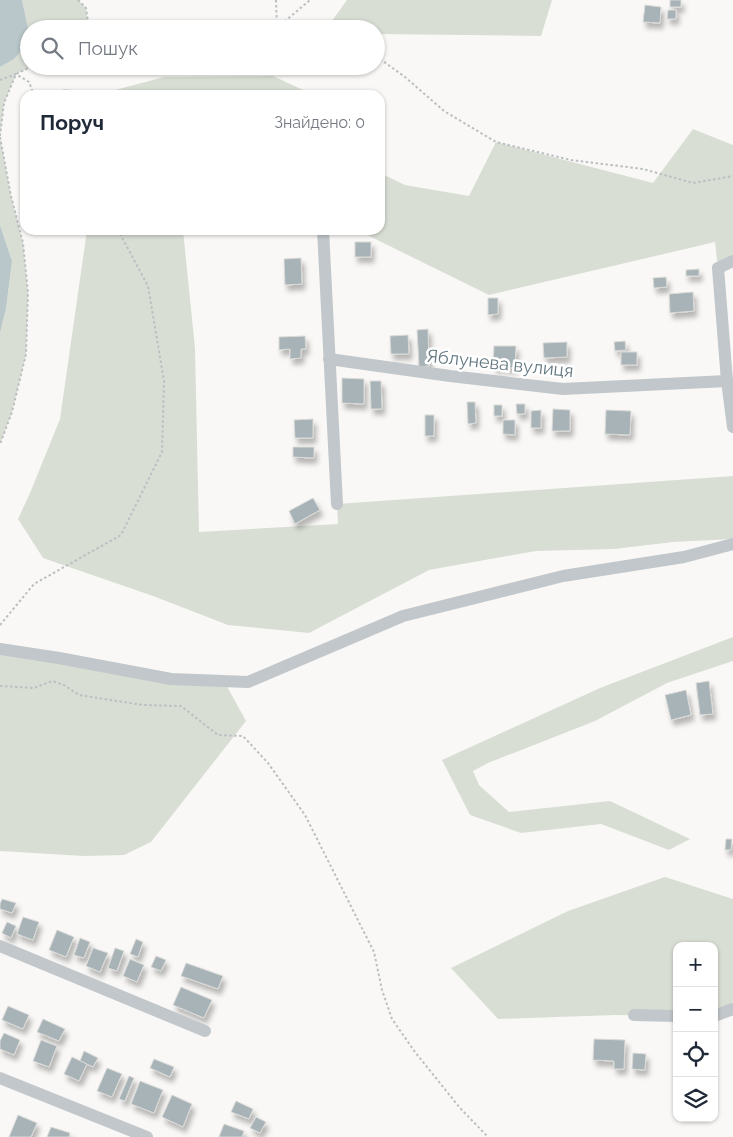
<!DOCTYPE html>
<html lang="uk">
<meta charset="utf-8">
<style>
:root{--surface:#fff;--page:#f6f6f7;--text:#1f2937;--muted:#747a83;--line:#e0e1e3}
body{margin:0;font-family:Raleway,sans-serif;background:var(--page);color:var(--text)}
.controls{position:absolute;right:15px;bottom:15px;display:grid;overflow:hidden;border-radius:10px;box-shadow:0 1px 4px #0004}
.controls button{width:45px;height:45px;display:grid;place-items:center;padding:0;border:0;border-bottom:1px solid var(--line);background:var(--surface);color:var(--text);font:25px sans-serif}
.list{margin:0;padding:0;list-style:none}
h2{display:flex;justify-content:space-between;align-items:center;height:65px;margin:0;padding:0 20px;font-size:21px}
h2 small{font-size:16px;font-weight:400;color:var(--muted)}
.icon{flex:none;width:28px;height:28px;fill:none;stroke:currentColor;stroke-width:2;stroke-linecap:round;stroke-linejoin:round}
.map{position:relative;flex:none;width:733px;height:1137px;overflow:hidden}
.search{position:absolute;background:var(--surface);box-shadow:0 1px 4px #0004;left:20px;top:20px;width:365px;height:55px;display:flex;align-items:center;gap:12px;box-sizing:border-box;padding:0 18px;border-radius:28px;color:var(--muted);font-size:19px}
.panel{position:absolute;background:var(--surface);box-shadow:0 1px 4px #0004;left:20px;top:90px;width:365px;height:145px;border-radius:15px}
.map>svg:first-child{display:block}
</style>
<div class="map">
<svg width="733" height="1137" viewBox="0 0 733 1137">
<defs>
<filter id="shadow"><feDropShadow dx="3" dy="5.5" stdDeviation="2.5" flood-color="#0004"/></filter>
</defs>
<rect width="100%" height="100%" fill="#f9f8f6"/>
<!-- green -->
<g fill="#d9ded5">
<polygon points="22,0 78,0 86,8 89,29 29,29 29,66 33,66 16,74 4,103 0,136 0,67 14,59 28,28"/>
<polygon points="347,0 552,0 541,36 376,34 376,29 343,29 329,25"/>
<polygon points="273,76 314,95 62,95 63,89 104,93 164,77"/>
<polygon points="693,129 733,145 733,261 718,268 715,242 489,295 357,230 380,230 380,173 405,185 469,196 496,142 653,183"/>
<polygon points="0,137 11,196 23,243 28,293 26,354 12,412 0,444 0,333 6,309 12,261 0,225"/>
<polygon points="87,230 183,230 195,348 199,532 338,524 337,504 733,476 733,539 673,542 614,549 536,551 429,570 309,633 228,625 153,596 43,558 18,519 30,493 60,419"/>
<polygon points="733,637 733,661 667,683 595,721 488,763 473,771 479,785 509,812 610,801 690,839 669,850 601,824 521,833 470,815 442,760 600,688"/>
<polygon points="0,649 224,681 246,721 151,842 124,855 84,856 0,851"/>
<polygon points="665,877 733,899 733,1009 714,1016 714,946 677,946 677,1016 616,1015 498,1019 451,968 568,911"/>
</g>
<!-- water -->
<g fill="#b9c7ca">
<polygon points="0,0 22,0 28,28 27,44 14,59 0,67"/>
<polygon points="0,225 12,261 6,309 0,333"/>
</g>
<!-- building -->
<g fill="#a8b3b7" stroke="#dadad8" filter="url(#shadow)">
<rect x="670" y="0" width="11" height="7"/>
<polygon points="645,5 661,7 660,23 643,22"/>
<polygon points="668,10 676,10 676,19 667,19"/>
<rect x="355" y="242" width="16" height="15"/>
<polygon points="301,258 302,284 285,285 284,259"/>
<polygon points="699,269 699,276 686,276 686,270"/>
<polygon points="666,277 667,287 654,288 653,278"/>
<polygon points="693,292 694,311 670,313 669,294"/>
<polygon points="488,298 498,298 498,314 488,315"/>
<polygon points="428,329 429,366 419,367 417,330"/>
<polygon points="408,335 409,354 391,354 390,336"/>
<polygon points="305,336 306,349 301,349 301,358 290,359 290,349 279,350 279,337"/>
<polygon points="625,341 626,350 615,351 614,342"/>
<polygon points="567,342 567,357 544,358 543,343"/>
<polygon points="494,346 516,346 515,368 493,367"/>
<rect x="621" y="352" width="16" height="13"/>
<polygon points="342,378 364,379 364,404 342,403"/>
<polygon points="370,381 381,381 382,409 371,409"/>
<polygon points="467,402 475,402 476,423 468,424"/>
<polygon points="516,404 525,404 525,414 517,414"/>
<rect x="494" y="405" width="8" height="11"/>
<polygon points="553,409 570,410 570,431 552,431"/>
<polygon points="541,410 541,428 531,428 531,411"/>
<polygon points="606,410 631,411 630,435 605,434"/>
<rect x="425" y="415" width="9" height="21"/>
<polygon points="313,419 313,438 295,438 294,420"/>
<polygon points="503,420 515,420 515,435 503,434"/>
<polygon points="293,447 314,447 314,458 293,457"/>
<polygon points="313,498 320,510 295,524 289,511"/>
<polygon points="709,681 713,714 700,715 696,683"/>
<polygon points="686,690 691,715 671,720 665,695"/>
<polygon points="726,839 732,839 731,850 725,850"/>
<polygon points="2,899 16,903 12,913 0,909 0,904"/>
<polygon points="23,917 39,922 33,940 17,934"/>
<polygon points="7,922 16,926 11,938 2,933"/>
<polygon points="57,930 74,937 66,957 49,950"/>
<polygon points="80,938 90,942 84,958 74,955"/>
<polygon points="136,939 143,942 138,957 130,954"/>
<polygon points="93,948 108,953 100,972 86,966"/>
<polygon points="115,948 124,951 117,971 108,968"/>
<polygon points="156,956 166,960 161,971 151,967"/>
<polygon points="130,959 144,965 137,982 123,976"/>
<polygon points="186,963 223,976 218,989 181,976"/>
<polygon points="181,987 212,1000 204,1018 173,1005"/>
<polygon points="8,1006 29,1015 23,1029 2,1020"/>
<polygon points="43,1019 65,1029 59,1041 37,1032"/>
<polygon points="4,1033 20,1040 14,1055 0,1049 0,1041"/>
<polygon points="594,1039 625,1040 624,1069 614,1069 614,1061 593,1060"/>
<polygon points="41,1040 57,1046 49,1067 33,1061"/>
<polygon points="84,1051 98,1058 93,1067 80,1061"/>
<polygon points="633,1053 646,1054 645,1070 632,1069"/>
<polygon points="72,1057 87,1064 79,1081 64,1074"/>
<polygon points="154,1059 174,1067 170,1077 150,1068"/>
<polygon points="107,1068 122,1074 112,1097 97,1091"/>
<polygon points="129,1076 134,1078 125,1101 119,1099"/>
<polygon points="140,1081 163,1090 154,1113 131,1104"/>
<polygon points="172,1095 192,1104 183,1127 162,1117"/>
<polygon points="236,1101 253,1109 249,1119 231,1112"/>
<polygon points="18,1115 37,1123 31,1137 9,1137"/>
<polygon points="256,1117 266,1122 260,1133 250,1128"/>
<polygon points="224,1124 244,1131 242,1137 219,1137"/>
<polygon points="51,1127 70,1133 69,1137 47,1137"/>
</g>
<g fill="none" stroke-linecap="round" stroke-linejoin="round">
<!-- path -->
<g stroke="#bbbfc1" stroke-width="2" stroke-dasharray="2.5 2.5" stroke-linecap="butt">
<polyline points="78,0 86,8 89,29"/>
<polyline points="276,0 277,28"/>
<polyline points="277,28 310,0"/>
<polyline points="264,29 280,29"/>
<polyline points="376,56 405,77 444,111 496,142 571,160 643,169 693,183 733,176"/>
<polyline points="0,80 16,74 29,82 34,95"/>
<polyline points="0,136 4,103 16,74 33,66"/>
<polyline points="0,137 11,196 23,243 28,293 26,354 12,412 0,444"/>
<polyline points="0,625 34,584 121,535 162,452 164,381 148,286 118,230"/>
<polyline points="0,686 34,688 52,681 64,685 79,695 143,705 181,706 218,735 243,736 268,763 305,815 374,952 382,990 392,1019 415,1052 460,1108 488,1137"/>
</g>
<!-- minor -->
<g stroke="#c1c7ca" stroke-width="12">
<polyline points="323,230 337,504"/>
<polyline points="733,261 718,268 727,381 733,427"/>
<polyline points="329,359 450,376 563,389 727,381"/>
<polyline points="0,649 59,658 171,679 248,682 403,616 563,576 684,557 733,544"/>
<polyline points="0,946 205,1031"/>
<polyline points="634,1015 677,1016"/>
<polyline points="714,1016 733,1009"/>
<polyline points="0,1078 147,1137"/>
</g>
</g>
<g text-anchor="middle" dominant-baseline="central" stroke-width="5" stroke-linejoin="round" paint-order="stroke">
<!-- street labels -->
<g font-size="18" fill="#637881" stroke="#fff">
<text transform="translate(500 363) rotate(6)">Яблунева вулиця</text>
</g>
</g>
</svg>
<div class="controls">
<button>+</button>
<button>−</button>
<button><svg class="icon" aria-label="locate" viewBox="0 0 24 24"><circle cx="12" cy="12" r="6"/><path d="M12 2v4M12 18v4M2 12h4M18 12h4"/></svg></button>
<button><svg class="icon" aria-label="layers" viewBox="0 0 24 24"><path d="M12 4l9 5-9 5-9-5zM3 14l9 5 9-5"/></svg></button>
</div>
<div class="search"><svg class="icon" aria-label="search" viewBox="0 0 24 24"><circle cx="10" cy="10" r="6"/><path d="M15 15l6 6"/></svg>Пошук</div>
<section class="panel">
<h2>Поруч<small>Знайдено: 0</small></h2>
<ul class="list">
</ul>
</section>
</div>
